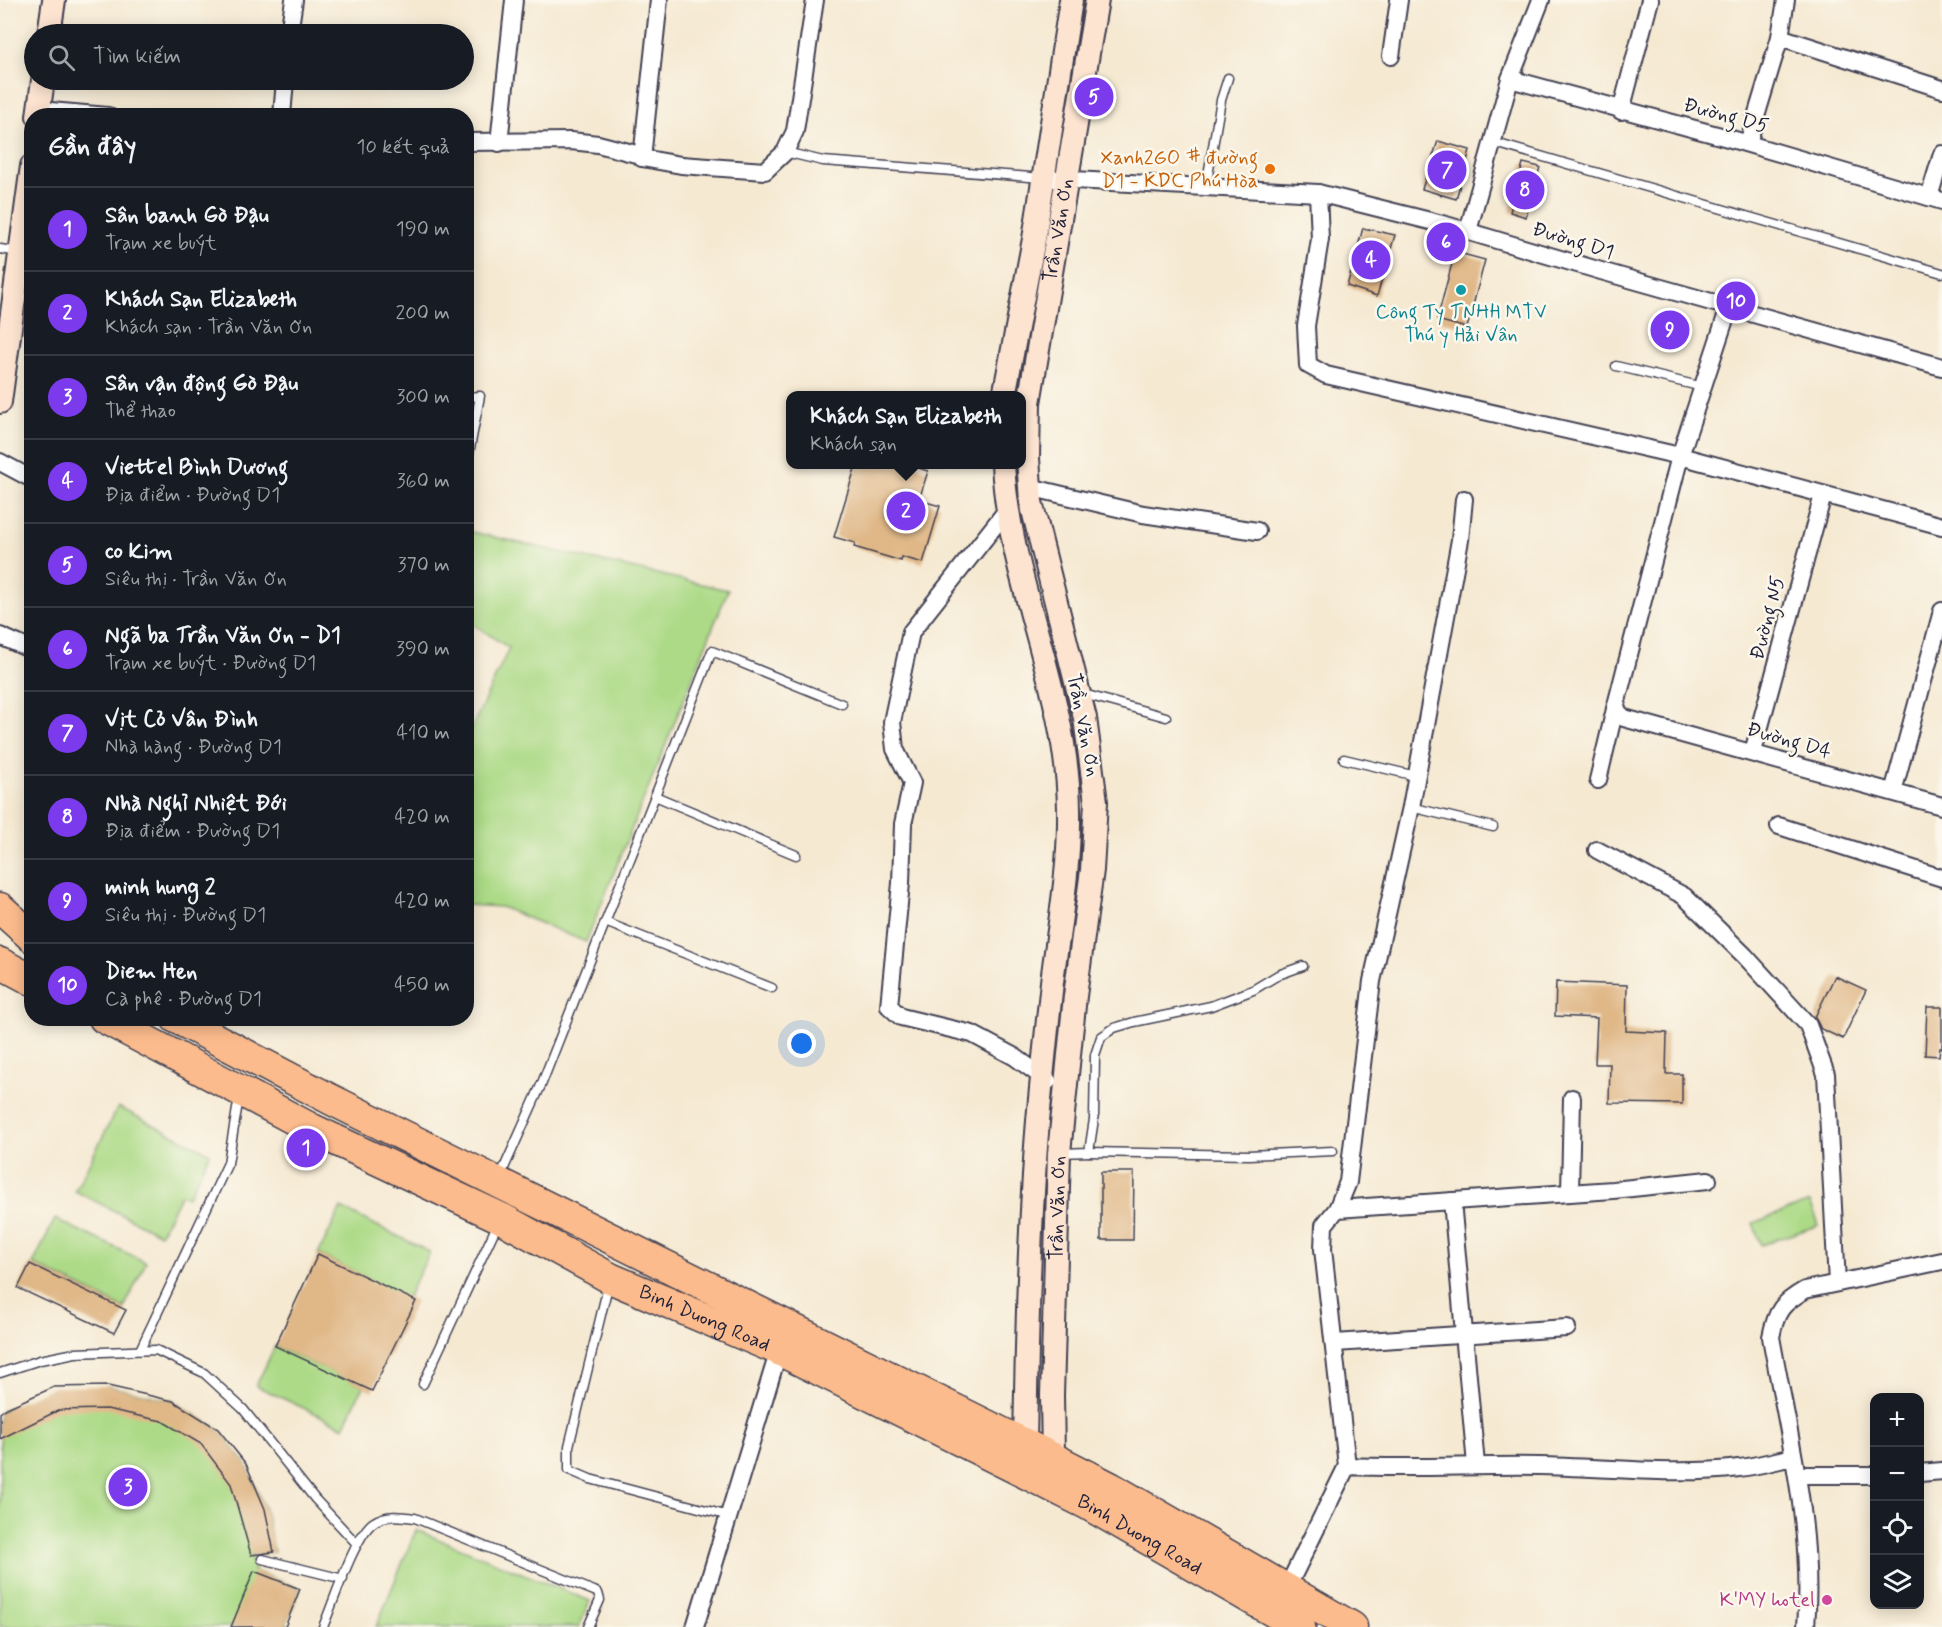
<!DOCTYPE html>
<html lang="vi">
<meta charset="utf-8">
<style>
:root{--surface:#171b24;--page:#20242c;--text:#f1f3f6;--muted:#9ea1a6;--line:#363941;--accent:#7c3aed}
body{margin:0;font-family:Mynerve,sans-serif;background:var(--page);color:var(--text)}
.controls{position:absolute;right:18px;bottom:18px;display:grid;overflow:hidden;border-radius:12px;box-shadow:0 3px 15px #0003}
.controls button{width:54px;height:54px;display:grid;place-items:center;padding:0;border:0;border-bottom:2px solid var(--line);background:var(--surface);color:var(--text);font:30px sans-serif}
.you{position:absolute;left:802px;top:1044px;width:21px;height:21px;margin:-15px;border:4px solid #fff;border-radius:50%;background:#1a73e8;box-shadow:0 0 0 9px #1a73e833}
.badge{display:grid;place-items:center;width:39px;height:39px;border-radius:50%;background:var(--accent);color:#fff;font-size:20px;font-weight:700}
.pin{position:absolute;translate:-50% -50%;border:3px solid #fff;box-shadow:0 2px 6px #0006}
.popup{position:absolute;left:786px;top:391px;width:240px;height:78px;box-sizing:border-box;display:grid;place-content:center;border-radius:12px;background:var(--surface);filter:drop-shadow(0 2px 4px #0005);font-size:20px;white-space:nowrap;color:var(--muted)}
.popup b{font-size:22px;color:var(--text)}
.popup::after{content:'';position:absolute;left:50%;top:100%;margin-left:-12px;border:12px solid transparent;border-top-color:var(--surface)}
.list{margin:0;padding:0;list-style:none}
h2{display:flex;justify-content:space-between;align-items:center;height:78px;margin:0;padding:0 24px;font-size:26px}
h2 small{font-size:20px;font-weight:400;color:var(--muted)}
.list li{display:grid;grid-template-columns:39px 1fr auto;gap:18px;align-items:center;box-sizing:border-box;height:84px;padding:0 24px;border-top:2px solid var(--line)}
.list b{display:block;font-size:22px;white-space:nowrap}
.list p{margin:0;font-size:20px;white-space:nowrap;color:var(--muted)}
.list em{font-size:20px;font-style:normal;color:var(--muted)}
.icon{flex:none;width:33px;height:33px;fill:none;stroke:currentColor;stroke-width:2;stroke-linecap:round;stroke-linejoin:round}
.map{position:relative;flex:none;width:1942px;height:1627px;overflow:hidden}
.search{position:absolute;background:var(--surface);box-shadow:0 3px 15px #0003;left:24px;top:24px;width:450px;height:66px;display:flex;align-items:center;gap:15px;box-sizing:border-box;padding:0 21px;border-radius:33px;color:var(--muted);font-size:22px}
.panel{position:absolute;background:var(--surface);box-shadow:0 3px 15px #0003;left:24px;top:108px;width:450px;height:918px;border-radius:24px}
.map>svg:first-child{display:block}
</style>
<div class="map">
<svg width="1942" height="1627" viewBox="0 0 1942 1627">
<rect width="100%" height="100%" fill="#fbf7ec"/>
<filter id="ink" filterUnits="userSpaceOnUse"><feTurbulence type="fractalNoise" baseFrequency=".0167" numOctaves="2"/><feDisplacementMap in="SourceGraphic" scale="12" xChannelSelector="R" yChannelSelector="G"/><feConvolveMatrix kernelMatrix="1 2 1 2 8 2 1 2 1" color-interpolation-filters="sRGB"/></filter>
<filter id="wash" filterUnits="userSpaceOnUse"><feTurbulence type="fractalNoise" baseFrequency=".008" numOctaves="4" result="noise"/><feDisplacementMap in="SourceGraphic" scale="24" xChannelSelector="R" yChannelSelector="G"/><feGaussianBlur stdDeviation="1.35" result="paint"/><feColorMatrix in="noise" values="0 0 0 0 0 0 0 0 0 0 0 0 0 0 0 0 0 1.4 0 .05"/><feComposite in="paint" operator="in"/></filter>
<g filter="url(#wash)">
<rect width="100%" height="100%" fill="#f5e9d2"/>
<!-- green -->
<g fill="#acda86" stroke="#677e60" stroke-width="1.5">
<polygon points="467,531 728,590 586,942 501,907 467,905 467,738 509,648 467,620"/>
<polygon points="118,1107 210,1153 188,1197 181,1194 160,1234 75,1191"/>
<polygon points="1810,1202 1819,1225 1761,1245 1753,1223"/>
<polygon points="341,1208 430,1252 407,1298 318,1254"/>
<polygon points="55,1219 146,1262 124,1308 33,1264"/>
<polygon points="275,1346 363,1386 344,1427 256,1386"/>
<polygon points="108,1386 173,1401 218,1429 246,1464 265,1509 274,1552 251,1555 254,1571 300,1589 285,1627 0,1627 0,1413 7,1408"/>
<polygon points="416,1530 590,1601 579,1627 376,1627"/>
</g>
<g id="blocks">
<!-- building -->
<g fill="#e0b888">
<polygon points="1438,141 1470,150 1456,199 1422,189"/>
<polygon points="1523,163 1540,167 1526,217 1510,212"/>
<polygon points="1363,228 1395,235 1377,296 1347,286"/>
<polygon points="1455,252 1485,260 1467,328 1437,320"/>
<polygon points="856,465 920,465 919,468 928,471 919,500 940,506 923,563 902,557 901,561 854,547 855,543 834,537"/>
<polygon points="1835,976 1866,990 1843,1039 1821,1029 1815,1017"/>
<polygon points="1556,982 1627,985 1626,1031 1667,1033 1666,1074 1682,1074 1682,1104 1609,1103 1610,1064 1595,1064 1597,1018 1555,1016"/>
<polygon points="1927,1007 1942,1007 1942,1048 1940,1048 1939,1056 1925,1055"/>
<polygon points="1101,1172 1134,1172 1133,1240 1101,1240"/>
<polygon points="318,1254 416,1301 372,1391 275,1346"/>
<polygon points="30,1264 126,1310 114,1333 18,1288"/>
<polygon points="108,1386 173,1401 218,1429 246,1464 265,1509 274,1552 251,1555 231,1484 201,1444 162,1421 107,1409 59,1410 0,1439 0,1413 7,1408 54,1387"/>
<polygon points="254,1571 300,1589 285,1627 231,1627"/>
</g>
</g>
</g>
<g filter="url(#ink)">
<use href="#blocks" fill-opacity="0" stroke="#424052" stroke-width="1.5"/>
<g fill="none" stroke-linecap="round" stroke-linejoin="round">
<!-- lane casing -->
<g stroke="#424052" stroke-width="11">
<g id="lane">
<polyline points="1492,142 1942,273"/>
<polyline points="785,152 823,161 1043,178"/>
<polyline points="1206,187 1221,100 1228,78"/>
<polyline points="0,249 20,252"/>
<polyline points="1616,366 1703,387"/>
<polyline points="466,397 480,396 466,469"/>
<polyline points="1080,693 1166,717"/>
<polyline points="1344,759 1416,776"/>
<polyline points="655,796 796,855"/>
<polyline points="1411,807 1493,827"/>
<polyline points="605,922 772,988"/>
<polyline points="1089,1152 1249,1155 1333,1151"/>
<polyline points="1061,1153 1089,1152 1094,1119 1095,1055 1101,1037 1114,1028 1134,1022 1211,1006 1253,990 1278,975 1303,966"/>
<polyline points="500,1177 542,1083 712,651 842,704"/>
<polyline points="609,1282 569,1446 569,1470 590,1479 729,1516"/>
<polyline points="140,1350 228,1163 239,1097"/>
<polyline points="0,1373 40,1360 75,1353 156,1350 204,1373 243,1409 315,1499 357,1544"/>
<polyline points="423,1384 499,1221"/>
<polyline points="262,1559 343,1579"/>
<path d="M323,1627C333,1604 355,1534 374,1522C386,1514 401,1516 415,1518L594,1591L598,1593L600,1600L588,1627"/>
</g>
</g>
<!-- street casing -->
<g stroke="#424052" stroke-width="20">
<g id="street">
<polyline points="289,34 294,0"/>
<polyline points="1780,37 1942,89"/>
<polyline points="1391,56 1399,0"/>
<polyline points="1510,79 1728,138 1942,201"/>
<polyline points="39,110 108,116"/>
<polyline points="1621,111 1650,0"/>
<polyline points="282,116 285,80"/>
<polyline points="466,142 571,141 598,144 640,155 642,158 681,165 765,171 785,152 795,131 815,0"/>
<polyline points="499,143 514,0"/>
<polyline points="1748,143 1780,37 1786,0"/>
<polyline points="642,158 659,0"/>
<polyline points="1055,179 1318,193 1446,225 1601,271 1942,367"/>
<polyline points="1318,193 1320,239 1306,326 1308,365 1326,375 1680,456 1729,307"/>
<polyline points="1929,197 1942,154"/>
<polyline points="1468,231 1510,79 1541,0"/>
<polyline points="0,462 32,479"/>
<polyline points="1029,487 1143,514 1257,531"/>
<polyline points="1007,510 911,632 892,722 895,749 912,783 903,824 901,883 889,1006 901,1017 972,1034 1015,1057 1048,1081"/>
<polyline points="1942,526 1680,456 1615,709 1624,718 1942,806"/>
<polyline points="0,636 32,650"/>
<polyline points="1753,752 1823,495"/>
<polyline points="1598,780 1615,709"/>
<polyline points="1893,792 1942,611"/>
<polyline points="1779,826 1942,878"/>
<polyline points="1597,850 1684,896 1745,956 1808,1025 1826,1074 1837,1283"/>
<polyline points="1570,1193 1572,1098"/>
<polyline points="1452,1201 1476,1465"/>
<polyline points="1337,1209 1613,1190 1708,1180"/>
<polyline points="1335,1343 1567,1328"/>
<polyline points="1347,1466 1323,1249 1324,1225 1337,1209 1348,1182 1372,981 1411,807 1460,540 1464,499"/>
<polyline points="1920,1473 1942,1471"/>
<polyline points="1798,1475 1874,1475"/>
<path d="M1286,1590L1347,1466C1411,1469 1475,1465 1539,1466C1603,1467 1676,1476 1739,1468C1757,1466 1775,1461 1793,1457"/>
<polyline points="695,1627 779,1350"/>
<path d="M1806,1627C1814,1529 1788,1433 1771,1337C1776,1311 1782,1303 1805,1290L1942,1261"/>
</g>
</g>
<!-- secondary casing -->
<g stroke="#424052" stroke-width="26">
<g id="secondary">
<polyline points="49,34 54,0"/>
<polyline points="38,116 43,80"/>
<polyline points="1004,396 1034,239 1071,0"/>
<polyline points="0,402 32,166"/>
<path d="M1003,464C1009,582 1068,691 1069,810C1070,868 1059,925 1052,982C1047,1028 1042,1075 1038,1121C1029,1228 1027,1336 1025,1443"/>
<path id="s1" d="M1053,1458L1052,1395L1059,1153L1075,996L1092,870L1096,802L1085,718L1031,502L1028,458L1029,403L1097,0"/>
</g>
</g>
<!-- highway casing -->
<g stroke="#424052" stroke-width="33">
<g id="highway">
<polyline points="0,908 32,937"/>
<polyline points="0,963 32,980"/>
<path id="s2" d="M104,1018L312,1129L501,1218L610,1278L779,1350L1087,1504L1300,1627"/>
<polyline points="176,1018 330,1099 1053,1458 1110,1487 1352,1627"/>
</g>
</g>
<!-- lane -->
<use href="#lane" stroke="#fff" stroke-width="8"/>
<!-- street -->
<use href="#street" stroke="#fff" stroke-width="16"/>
<!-- secondary -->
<use href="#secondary" stroke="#fde4d1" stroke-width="22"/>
<!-- highway -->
<use href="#highway" stroke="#fbbb8c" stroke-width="30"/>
</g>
</g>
<!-- markers -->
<circle fill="#e8710a" stroke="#fbf7ec" stroke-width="2" cx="1270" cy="169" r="6"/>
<circle fill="#0f9aa8" stroke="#fbf7ec" stroke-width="2" cx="1461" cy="290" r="6"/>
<circle fill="#d1479c" stroke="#fbf7ec" stroke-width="2" cx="1827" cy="1600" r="6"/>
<g text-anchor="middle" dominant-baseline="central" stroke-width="5" stroke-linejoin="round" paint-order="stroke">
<!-- street labels -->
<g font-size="20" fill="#22223b" stroke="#fbf7ec">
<text transform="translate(1726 116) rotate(15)">Đường D5</text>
<text stroke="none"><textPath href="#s1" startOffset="1240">Trần Văn Ơn</textPath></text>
<text transform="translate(1573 241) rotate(17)">Đường D1</text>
<text transform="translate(1768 618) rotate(-75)">Đường N5</text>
<text transform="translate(1083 725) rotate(79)">Trần Văn Ơn</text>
<text transform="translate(1789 741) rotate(16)">Đường D4</text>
<text stroke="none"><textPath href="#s1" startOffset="250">Trần Văn Ơn</textPath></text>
<text stroke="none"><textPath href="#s2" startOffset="672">Binh Duong Road</textPath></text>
<text stroke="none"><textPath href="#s2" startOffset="1158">Binh Duong Road</textPath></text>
</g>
<!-- food labels -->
<g font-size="20" fill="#c56008" stroke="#fbf7ec" text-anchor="end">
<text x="1258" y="158">Xanh2GO # đường<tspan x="1258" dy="23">D1 - KDC Phú Hòa</tspan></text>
</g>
<!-- culture labels -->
<g font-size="20" fill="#0d838f" stroke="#fbf7ec">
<text x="1461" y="312">Công Ty TNHH MTV<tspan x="1461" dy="23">Thú y Hải Vân</tspan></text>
</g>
<!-- hotel labels -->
<g font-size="20" fill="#b23c85" stroke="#fbf7ec" text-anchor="end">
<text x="1815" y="1600">K'MY hotel</text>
</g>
</g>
</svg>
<div class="controls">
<button>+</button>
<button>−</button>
<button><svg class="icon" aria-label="locate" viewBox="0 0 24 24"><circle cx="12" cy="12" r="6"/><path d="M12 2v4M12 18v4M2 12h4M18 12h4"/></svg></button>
<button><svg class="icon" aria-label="layers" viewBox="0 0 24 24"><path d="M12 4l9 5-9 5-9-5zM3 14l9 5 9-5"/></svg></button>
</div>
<div class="you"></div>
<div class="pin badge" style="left:306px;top:1148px">1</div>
<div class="pin badge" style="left:906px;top:511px">2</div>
<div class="popup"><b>Khách Sạn Elizabeth</b>Khách sạn</div>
<div class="pin badge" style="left:128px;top:1487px">3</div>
<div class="pin badge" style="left:1371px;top:260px">4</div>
<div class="pin badge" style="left:1094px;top:97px">5</div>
<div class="pin badge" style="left:1446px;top:242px">6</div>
<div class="pin badge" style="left:1447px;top:170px">7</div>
<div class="pin badge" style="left:1525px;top:190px">8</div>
<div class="pin badge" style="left:1670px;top:330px">9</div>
<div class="pin badge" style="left:1736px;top:301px">10</div>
<div class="search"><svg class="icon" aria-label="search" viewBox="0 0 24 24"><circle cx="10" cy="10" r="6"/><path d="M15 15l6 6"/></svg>Tìm kiếm</div>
<section class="panel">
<h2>Gần đây<small>10 kết quả</small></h2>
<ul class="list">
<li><span class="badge">1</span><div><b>Sân banh Gò Đậu</b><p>Trạm xe buýt</p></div><em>190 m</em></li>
<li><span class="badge">2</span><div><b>Khách Sạn Elizabeth</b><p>Khách sạn · Trần Văn Ơn</p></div><em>200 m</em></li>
<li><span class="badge">3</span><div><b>Sân vận động Gò Đậu</b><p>Thể thao</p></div><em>300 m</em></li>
<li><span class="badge">4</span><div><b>Viettel Bình Dương</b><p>Địa điểm · Đường D1</p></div><em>360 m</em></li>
<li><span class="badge">5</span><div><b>co Kim</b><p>Siêu thị · Trần Văn Ơn</p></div><em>370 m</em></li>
<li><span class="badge">6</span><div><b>Ngã ba Trần Văn Ơn - D1</b><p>Trạm xe buýt · Đường D1</p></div><em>390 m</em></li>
<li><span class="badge">7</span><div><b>Vịt Cỏ Vân Đình</b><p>Nhà hàng · Đường D1</p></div><em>410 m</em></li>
<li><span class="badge">8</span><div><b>Nhà Nghỉ Nhiệt Đới</b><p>Địa điểm · Đường D1</p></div><em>420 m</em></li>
<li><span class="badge">9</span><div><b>minh hung 2</b><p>Siêu thị · Đường D1</p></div><em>420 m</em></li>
<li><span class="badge">10</span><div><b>Diem Hen</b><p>Cà phê · Đường D1</p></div><em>450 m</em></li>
</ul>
</section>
</div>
